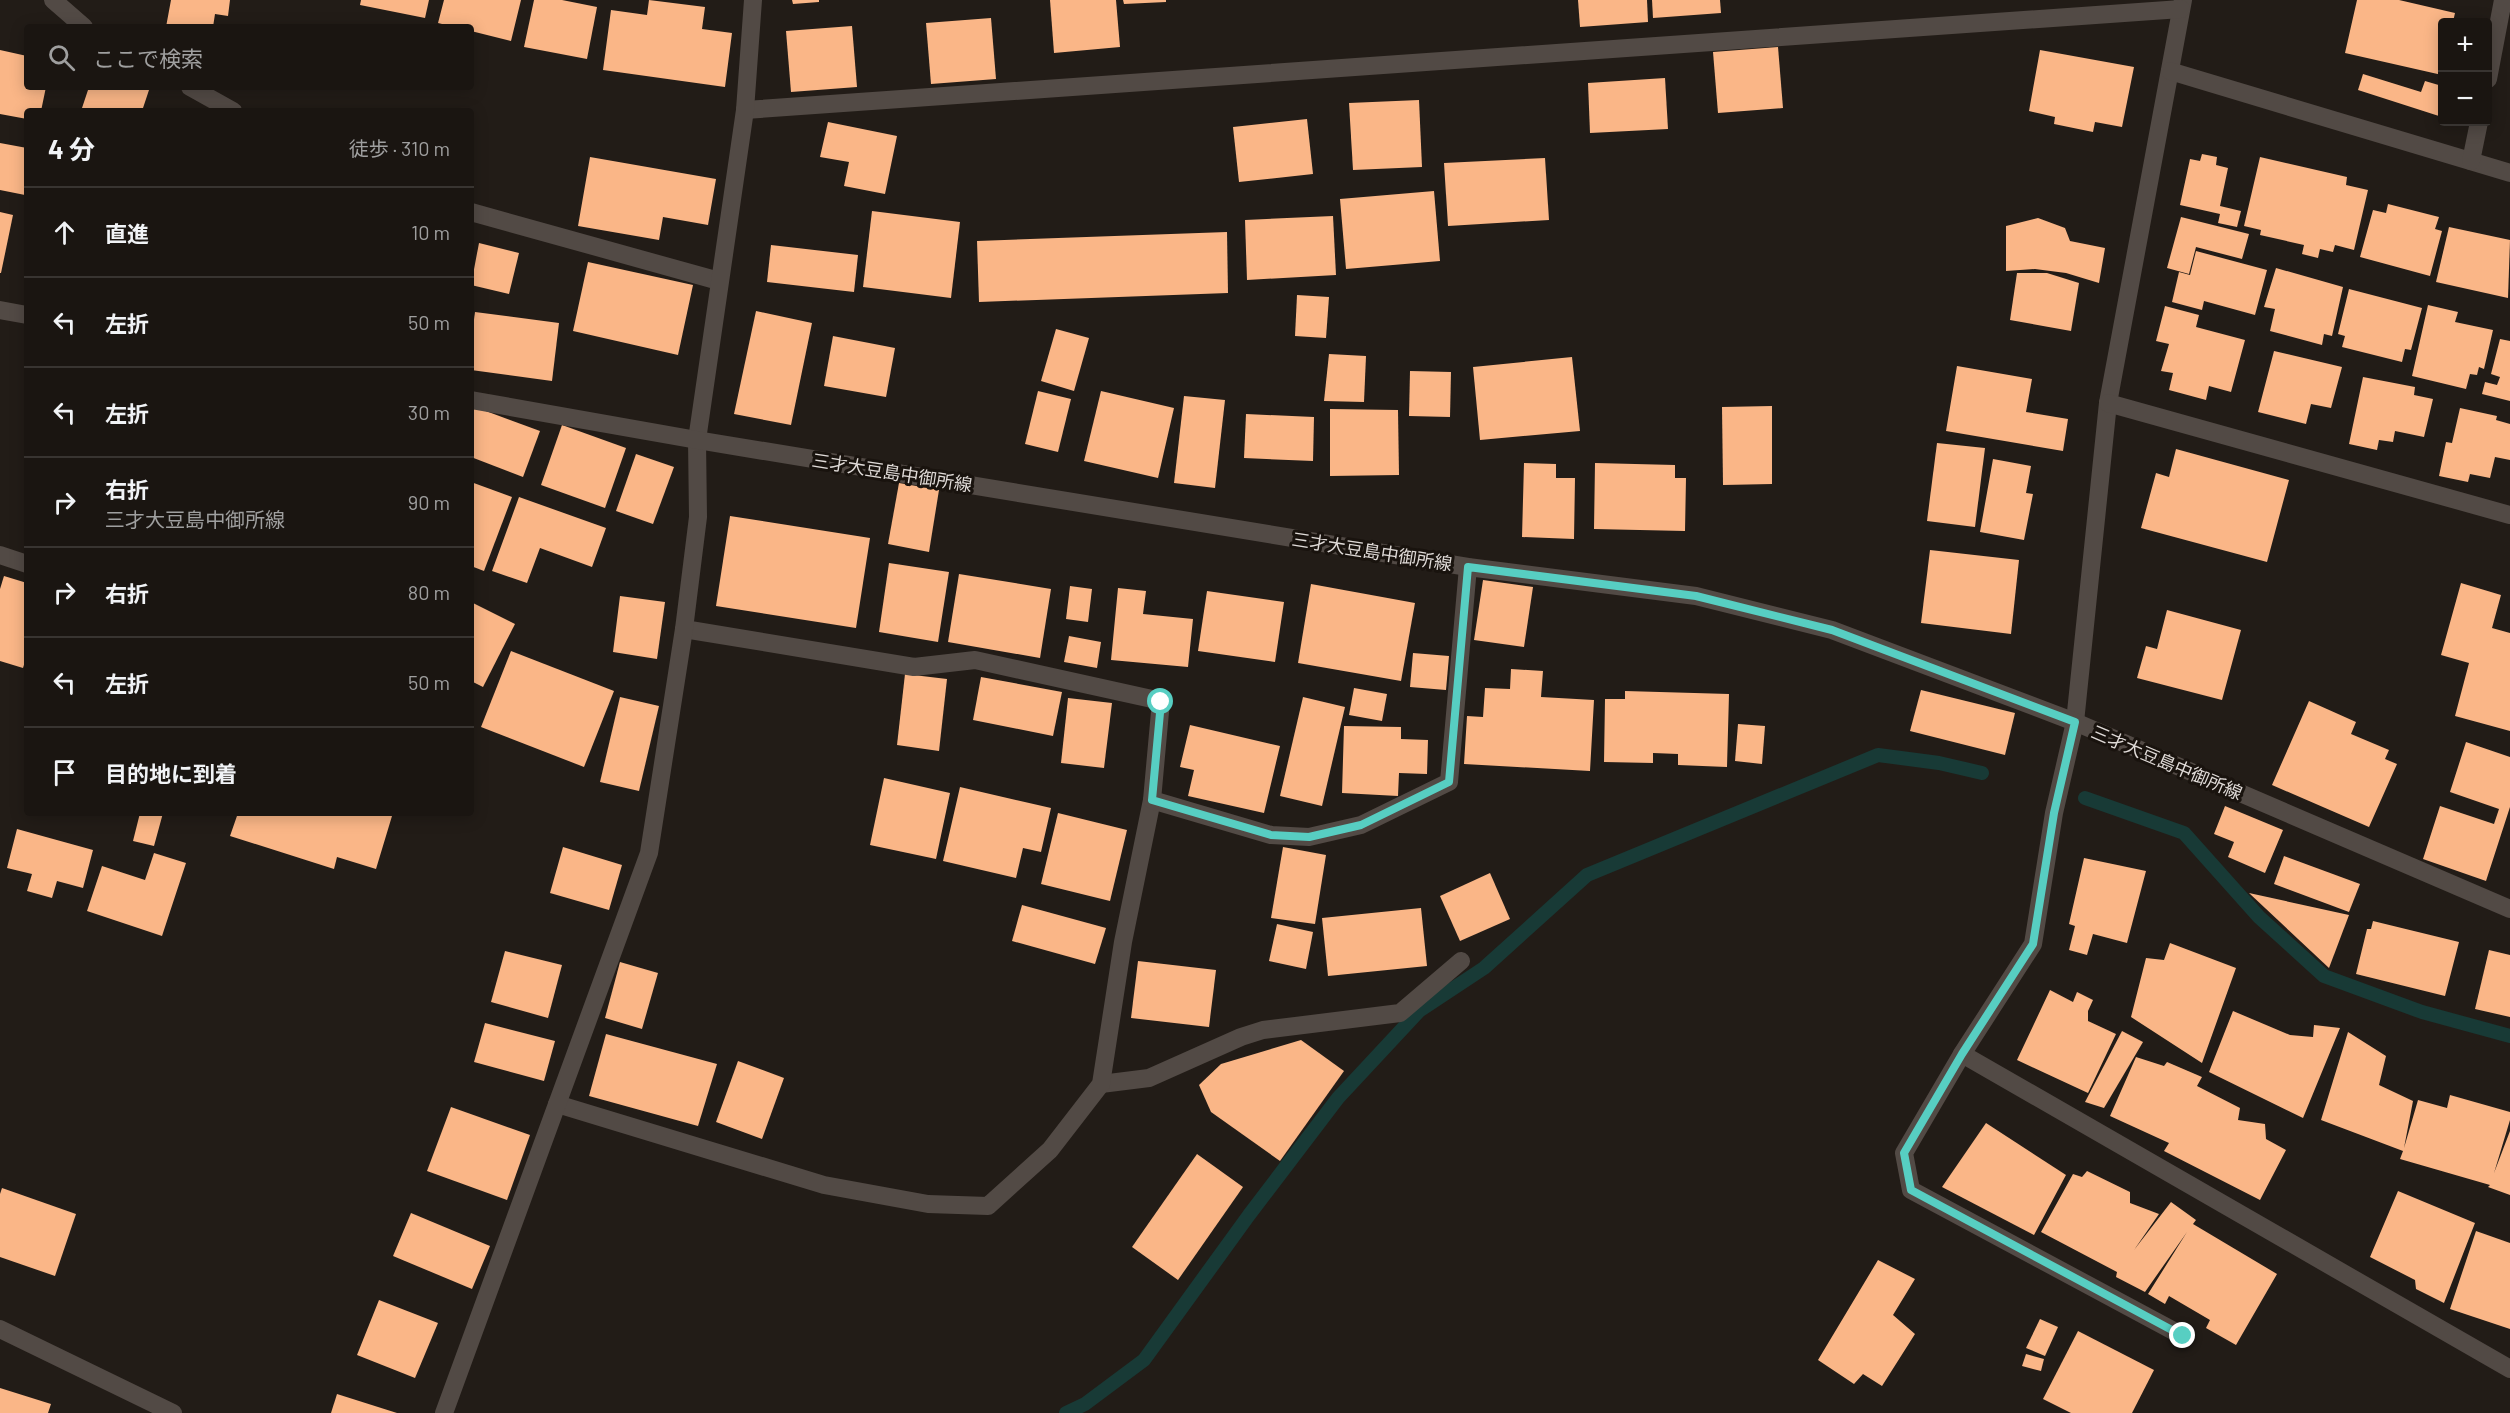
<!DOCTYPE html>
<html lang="ja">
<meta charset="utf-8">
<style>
:root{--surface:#1a1511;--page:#231e1a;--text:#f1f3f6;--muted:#9f9f9f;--line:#383431}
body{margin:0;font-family:Barlow,"Noto Sans JP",sans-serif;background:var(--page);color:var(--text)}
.controls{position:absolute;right:18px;top:18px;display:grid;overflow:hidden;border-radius:6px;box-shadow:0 3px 15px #0003}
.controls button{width:54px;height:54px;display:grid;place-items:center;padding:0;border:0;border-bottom:2px solid var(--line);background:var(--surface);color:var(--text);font:30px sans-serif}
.stop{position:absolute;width:18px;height:18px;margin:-14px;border:4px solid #57cec2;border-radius:50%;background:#fff}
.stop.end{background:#57cec2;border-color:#fff;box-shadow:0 2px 6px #0008}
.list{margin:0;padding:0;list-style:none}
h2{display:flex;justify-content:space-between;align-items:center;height:78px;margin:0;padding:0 24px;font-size:26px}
h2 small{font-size:20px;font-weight:400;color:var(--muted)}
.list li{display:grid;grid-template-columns:39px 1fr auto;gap:18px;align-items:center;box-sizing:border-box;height:90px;padding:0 24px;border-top:2px solid var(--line)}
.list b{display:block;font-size:22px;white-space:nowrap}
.list p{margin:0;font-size:20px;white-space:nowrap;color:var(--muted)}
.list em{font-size:20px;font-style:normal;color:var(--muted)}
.icon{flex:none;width:33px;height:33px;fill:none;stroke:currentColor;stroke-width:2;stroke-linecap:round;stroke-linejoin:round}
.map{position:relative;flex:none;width:2510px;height:1413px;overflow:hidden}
.search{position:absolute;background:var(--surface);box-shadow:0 3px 15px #0003;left:24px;top:24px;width:450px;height:66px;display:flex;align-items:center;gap:15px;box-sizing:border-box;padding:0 21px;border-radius:6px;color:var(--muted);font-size:22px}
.panel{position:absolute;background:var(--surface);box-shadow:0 3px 15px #0003;left:24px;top:108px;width:450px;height:708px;border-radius:6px}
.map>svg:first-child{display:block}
</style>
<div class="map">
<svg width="2510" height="1413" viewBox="0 0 2510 1413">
<rect width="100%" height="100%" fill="#221c17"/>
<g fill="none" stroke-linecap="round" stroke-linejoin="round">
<!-- stream -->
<g stroke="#183a36" stroke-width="14">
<polyline points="2085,798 2184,833 2259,917 2324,976 2422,1012 2510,1036"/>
<polyline points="1066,1413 1085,1404 1144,1360 1249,1215 1338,1098 1419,1011 1484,968 1587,875 1878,755 1939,763 1982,773"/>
</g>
</g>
<!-- building -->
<g fill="#fab687">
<polygon points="171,0 230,0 228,16 215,14 213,27 166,27"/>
<polygon points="361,0 429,0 425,18 360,5"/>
<polygon points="444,0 521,0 511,41 471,31 471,27 454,27 438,23"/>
<polygon points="534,0 562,0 597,7 587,59 524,47"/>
<polygon points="649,0 705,7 702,29 732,33 725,87 603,70 611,10 647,15"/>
<polygon points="792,0 819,0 819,2 793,4"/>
<polygon points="1050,0 1116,0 1120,47 1054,53"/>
<polygon points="1123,0 1166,0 1166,2 1124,4"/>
<polygon points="1578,0 1647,0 1648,22 1580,27"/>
<polygon points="1652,0 1720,0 1721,13 1653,18"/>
<polygon points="2357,0 2399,0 2455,13 2453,22 2442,22 2442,75 2345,53"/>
<polygon points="991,18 996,79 931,84 926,23"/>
<polygon points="852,26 857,87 791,92 786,31"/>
<polygon points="1778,47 1783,108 1718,113 1713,52"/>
<polygon points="0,50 27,56 27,87 46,87 41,111 27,111 27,119 0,114"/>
<polygon points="2040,50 2134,67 2122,127 2095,122 2093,132 2054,124 2055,117 2029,111"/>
<polygon points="2363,74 2421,92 2425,81 2442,86 2442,117 2358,90"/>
<polygon points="1665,78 1668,129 1590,133 1588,83"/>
<polygon points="89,87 150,87 142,111 81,111"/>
<polygon points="1419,100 1422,167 1353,170 1349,103"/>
<polygon points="1307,119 1313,174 1239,182 1233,127"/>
<polygon points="828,122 897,136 885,194 844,186 849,162 820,157"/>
<polygon points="0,143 27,148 27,184 25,195 0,190"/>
<polygon points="2202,154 2217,157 2216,165 2228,168 2220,206 2241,211 2237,227 2218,223 2220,214 2180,205 2190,159 2200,161"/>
<polygon points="590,157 716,179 708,225 663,217 659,240 578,226"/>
<polygon points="2260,157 2347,177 2346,185 2368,190 2354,250 2335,245 2333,252 2320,249 2318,258 2302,254 2304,245 2260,235 2261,230 2244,226"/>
<polygon points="1545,158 1549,220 1448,226 1444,163"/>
<polygon points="1434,191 1440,261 1346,269 1340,199"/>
<polygon points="2388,204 2439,217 2435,229 2442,231 2430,276 2360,257 2373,210 2386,213"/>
<polygon points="872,211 960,222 951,298 863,287"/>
<polygon points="0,212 13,215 1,273 0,273"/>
<polygon points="1333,216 1336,275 1247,280 1245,220"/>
<polygon points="2181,217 2249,234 2242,259 2196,247 2189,274 2167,268"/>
<polygon points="2038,218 2065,228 2070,241 2105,248 2099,283 2066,273 2035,269 2006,271 2006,226"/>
<polygon points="2449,227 2510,240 2508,298 2436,282"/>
<polygon points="1227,232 1228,293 979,302 977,241"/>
<polygon points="479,243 519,253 509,294 471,285"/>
<polygon points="771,245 858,255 854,292 767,282"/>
<polygon points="2196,251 2267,270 2255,315 2204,301 2202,310 2172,302 2179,272 2190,275"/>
<polygon points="588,262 693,285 678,355 573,331"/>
<polygon points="2276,268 2343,287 2332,336 2324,334 2322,345 2270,331 2275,309 2264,307"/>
<polygon points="2017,273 2047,273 2079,283 2071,331 2010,320"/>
<polygon points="2349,289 2422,308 2411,350 2405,349 2402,362 2342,347 2345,336 2338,334"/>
<polygon points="1297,295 1329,297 1326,338 1295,336"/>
<polygon points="2428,305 2458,312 2455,322 2493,330 2484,369 2479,367 2477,375 2470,374 2466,389 2412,376"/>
<polygon points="2165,306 2199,315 2196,327 2245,340 2231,392 2209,386 2206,400 2169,390 2173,373 2161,371 2169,344 2156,341"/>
<polygon points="756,311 812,323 791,425 734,414"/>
<polygon points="475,312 559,323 552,381 471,370 471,342"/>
<polygon points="1056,329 1089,338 1074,391 1041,381"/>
<polygon points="833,336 895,348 886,397 824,386"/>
<polygon points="2500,339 2510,341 2510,401 2482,394 2485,382 2497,385 2500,377 2491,374"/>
<polygon points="2274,351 2342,367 2331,408 2311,404 2306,424 2258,412"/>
<polygon points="1329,354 1366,356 1364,402 1324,401"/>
<polygon points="1572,357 1580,431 1480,440 1473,367"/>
<polygon points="1957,366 2032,379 2026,412 2068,419 2063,451 1946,431"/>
<polygon points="1410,371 1451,372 1450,417 1409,416"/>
<polygon points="2363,377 2415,387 2414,395 2433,399 2424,437 2395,431 2393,442 2379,440 2377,450 2349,444"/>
<polygon points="1038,391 1071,399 1058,452 1025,444"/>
<polygon points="1101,391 1174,408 1158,478 1084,461"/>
<polygon points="1184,396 1225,400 1215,488 1174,483"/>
<polygon points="1772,406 1772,484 1723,485 1722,407"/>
<polygon points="475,407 540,431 523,477 471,457 471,418"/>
<polygon points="2460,408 2497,416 2496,420 2510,424 2510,460 2495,457 2490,478 2470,474 2468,482 2439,476 2446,442 2452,443"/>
<polygon points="1330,409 1398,410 1399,475 1330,476"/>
<polygon points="1246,414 1314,417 1313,461 1244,458"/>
<polygon points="562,425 626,448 605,508 541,485"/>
<polygon points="1937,443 1985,448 1975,527 1927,521"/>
<polygon points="2176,449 2289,480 2267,562 2141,528 2156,473 2169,477"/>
<polygon points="636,454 674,467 653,524 616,511"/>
<polygon points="1993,459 2031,466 2026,493 2033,494 2024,540 1980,532"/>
<polygon points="1524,463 1556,464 1556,478 1575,478 1574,539 1522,537"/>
<polygon points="1595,463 1675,465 1675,478 1686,478 1685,531 1594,529"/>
<polygon points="471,482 512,497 484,571 471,566"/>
<polygon points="899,483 939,490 929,552 888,544"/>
<polygon points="519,497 606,528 592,567 540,548 527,583 492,571"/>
<polygon points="730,516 870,538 856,628 716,606"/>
<polygon points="1930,550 2019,560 2011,634 1921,623"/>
<polygon points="889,563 949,572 938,642 879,632"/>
<polygon points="959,574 1051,589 1040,658 948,642"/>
<polygon points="4,576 27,583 27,655 23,668 0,661 0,589"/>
<polygon points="1483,580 1533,587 1524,647 1474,640"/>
<polygon points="2461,583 2501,595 2492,628 2510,633 2510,731 2455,716 2469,663 2441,655"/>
<polygon points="1311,584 1415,603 1401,681 1298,663"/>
<polygon points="1070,586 1092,589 1088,622 1066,619"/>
<polygon points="1118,588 1146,591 1143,614 1193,619 1188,667 1111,660"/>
<polygon points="1207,591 1284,602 1275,662 1198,651"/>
<polygon points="620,596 665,602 657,659 613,652"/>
<polygon points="471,602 515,624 483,687 471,681"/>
<polygon points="2167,610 2241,630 2222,700 2137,678 2146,646 2157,649"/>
<polygon points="1069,636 1101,642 1097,668 1064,662"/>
<polygon points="511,651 614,691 584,767 481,727"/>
<polygon points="1413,653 1449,656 1446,690 1410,687"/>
<polygon points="1511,669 1543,671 1541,697 1594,700 1590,771 1464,764 1467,716 1483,717 1485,688 1510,689"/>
<polygon points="905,674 947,679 939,751 897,745"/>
<polygon points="981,677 1062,692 1053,736 973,720"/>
<polygon points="1354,688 1387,694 1382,721 1349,715"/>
<polygon points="1921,690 2015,713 2005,755 1910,731"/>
<polygon points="1625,691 1729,694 1727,767 1678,765 1678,754 1653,753 1653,763 1604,762 1605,699 1625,699"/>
<polygon points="620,697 659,706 639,791 600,782"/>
<polygon points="1303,697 1345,707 1322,806 1280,796"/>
<polygon points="1068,698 1112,703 1104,768 1061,763"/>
<polygon points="2309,701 2356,722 2351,734 2389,750 2385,759 2397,764 2369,827 2272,785"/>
<polygon points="1738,724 1765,726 1762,764 1735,761"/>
<polygon points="1190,725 1280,746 1264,813 1188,796 1194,770 1180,767"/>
<polygon points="1344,726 1401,727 1401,739 1428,740 1427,774 1399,773 1398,796 1342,793"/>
<polygon points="2466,742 2510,757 2510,807 2486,881 2423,859 2440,806 2494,824 2499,809 2450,792"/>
<polygon points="884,778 950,793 936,859 870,845"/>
<polygon points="960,787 1051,808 1041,852 1023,848 1016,878 943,861"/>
<polygon points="2225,806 2283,830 2265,873 2228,857 2234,842 2214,834"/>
<polygon points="140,813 163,813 154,846 133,841"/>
<polygon points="238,813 382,813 392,816 376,869 337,857 334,869 230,836"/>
<polygon points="1058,813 1127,830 1110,901 1041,884"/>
<polygon points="17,829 93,850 83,888 57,881 52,898 27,891 32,874 7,868"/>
<polygon points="563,847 622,865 609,910 550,893"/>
<polygon points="1283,847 1326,855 1315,924 1271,918"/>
<polygon points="154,853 186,863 162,936 87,911 102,866 145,880"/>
<polygon points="2284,856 2360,884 2349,912 2274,884"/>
<polygon points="2084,858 2146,871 2127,943 2093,934 2087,955 2069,950 2075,926 2069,924"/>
<polygon points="1490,873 1510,919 1460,941 1440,896"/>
<polygon points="2249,893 2349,915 2329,968"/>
<polygon points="1022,905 1106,928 1095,964 1012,941"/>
<polygon points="1421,908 1427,966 1328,976 1322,918"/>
<polygon points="2373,921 2459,942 2445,996 2356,974 2367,929 2371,929"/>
<polygon points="1277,924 1313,932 1306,969 1269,961"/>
<polygon points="2170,943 2236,968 2202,1063 2131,1017 2146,958 2164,960"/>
<polygon points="2489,950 2510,955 2510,1017 2475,1009"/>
<polygon points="505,951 562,965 548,1018 491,1002"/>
<polygon points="1138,961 1216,970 1209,1027 1131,1018"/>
<polygon points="620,962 658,973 642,1029 605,1018"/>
<polygon points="2050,990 2073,1002 2077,992 2093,1000 2088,1011 2088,1021 2116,1034 2088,1093 2017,1060"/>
<polygon points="2233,1011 2290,1035 2313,1037 2314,1025 2340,1028 2303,1118 2209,1072"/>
<polygon points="485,1023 555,1041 544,1081 474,1062"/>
<polygon points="2122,1031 2143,1042 2104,1108 2085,1102"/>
<polygon points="2348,1032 2386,1056 2379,1085 2413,1101 2404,1148 2418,1100 2447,1108 2450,1095 2510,1112 2510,1120 2494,1173 2510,1131 2510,1195 2488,1187 2490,1185 2400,1159 2403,1151 2321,1120"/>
<polygon points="606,1034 717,1064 698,1126 589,1096"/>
<polygon points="1301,1040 1344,1071 1280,1161 1211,1112 1199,1085 1221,1064"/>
<polygon points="2136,1057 2164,1066 2167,1062 2202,1077 2197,1086 2240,1108 2238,1120 2265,1124 2266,1139 2286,1150 2260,1200 2164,1151 2169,1143 2110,1116"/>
<polygon points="738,1061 784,1078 762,1139 716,1122"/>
<polygon points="451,1107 530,1135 507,1200 427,1171"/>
<polygon points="1986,1123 2066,1175 2034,1235 1942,1187"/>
<polygon points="1197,1154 1243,1187 1178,1280 1132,1247"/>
<polygon points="2087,1171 2130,1192 2130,1203 2159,1214 2134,1250 2171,1202 2196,1220 2193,1224 2277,1274 2236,1345 2206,1328 2210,1320 2169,1296 2165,1304 2148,1294 2187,1232 2145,1292 2116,1277 2117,1272 2041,1232 2073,1174 2082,1177"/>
<polygon points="2,1188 76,1214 55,1276 0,1257 0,1194"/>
<polygon points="2398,1191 2475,1223 2444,1303 2416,1289 2415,1280 2370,1257"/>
<polygon points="411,1213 490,1246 472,1289 393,1256"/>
<polygon points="2476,1231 2510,1243 2510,1329 2450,1309"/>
<polygon points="1878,1260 1915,1279 1893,1315 1915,1334 1882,1386 1863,1374 1854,1384 1818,1360"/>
<polygon points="379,1300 438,1323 415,1378 357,1355"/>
<polygon points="2040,1319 2058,1327 2045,1356 2026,1348"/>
<polygon points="2078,1331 2154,1370 2132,1413 2071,1413 2043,1399"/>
<polygon points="2026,1354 2044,1359 2041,1371 2022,1366"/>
<polygon points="0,1388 51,1404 48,1413 0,1413"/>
<polygon points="337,1394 397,1413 331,1413"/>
</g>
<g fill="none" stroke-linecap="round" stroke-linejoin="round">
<!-- lane -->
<g stroke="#524a45" stroke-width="18">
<polyline points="1101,1084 1149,1078 1241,1037 1263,1030 1400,1013 1461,961"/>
<polyline points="557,1104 824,1185 928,1204 988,1206 1050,1150 1101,1084 1123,942 1152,800"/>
</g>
<!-- street -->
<g stroke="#524a45" stroke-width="18">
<polyline points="53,0 84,27"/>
<polyline points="2183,0 2108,403 2075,722 2054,813 2033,944 1962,1054 2510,1369"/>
<polyline points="2170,71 2510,173"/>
<polyline points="2488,79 2503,0"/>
<polyline points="190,87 233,111"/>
<polyline points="745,110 2181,9"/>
<polyline points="2471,161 2479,122"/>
<polyline points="471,212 719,281"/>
<polyline points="2108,403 2510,515"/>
<polyline points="0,555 27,564"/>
<polyline points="684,629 914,667 975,660 1161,701 1152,800 1271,835 1309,837 1361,825 1449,782 1468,567"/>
<polyline points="1962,1054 1904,1153 1911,1190 2183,1336"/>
<polyline points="0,1329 173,1413"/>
<polyline points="444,1413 649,853 684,629 698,517 697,440 745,110 753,0"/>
</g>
<!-- secondary -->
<g stroke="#524a45" stroke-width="18">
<polyline points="0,310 27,315"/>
<polyline points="471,400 697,440 1468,567 1696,596 1832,630 2075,722 2510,909"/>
</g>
</g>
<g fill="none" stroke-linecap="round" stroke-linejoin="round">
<!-- route -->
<polyline stroke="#57cec2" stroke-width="8" points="1161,702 1152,800 1271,835 1309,837 1361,825 1449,782 1468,567 1696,596 1832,630 2075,722 2054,813 2033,944 1962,1054 1904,1153 1911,1190 2183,1336"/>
</g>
<g text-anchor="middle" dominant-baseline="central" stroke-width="6" stroke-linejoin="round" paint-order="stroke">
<!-- street labels -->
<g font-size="18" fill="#dfdad7" stroke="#19130e">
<text transform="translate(892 472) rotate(9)">三才大豆島中御所線</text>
<text transform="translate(1372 551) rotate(9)">三才大豆島中御所線</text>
<text transform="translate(2167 762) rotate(23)">三才大豆島中御所線</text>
</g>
</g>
</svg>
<div class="controls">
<button>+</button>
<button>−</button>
</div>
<div class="stop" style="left:1161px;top:702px"></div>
<div class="stop end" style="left:2183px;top:1336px"></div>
<div class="search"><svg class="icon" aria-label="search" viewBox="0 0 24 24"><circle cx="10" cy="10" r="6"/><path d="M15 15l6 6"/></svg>ここで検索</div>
<section class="panel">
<h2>4 分<small>徒歩 · 310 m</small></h2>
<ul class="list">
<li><svg class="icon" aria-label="ahead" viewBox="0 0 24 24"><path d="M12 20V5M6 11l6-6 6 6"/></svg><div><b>直進</b></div><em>10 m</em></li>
<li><svg class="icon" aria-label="left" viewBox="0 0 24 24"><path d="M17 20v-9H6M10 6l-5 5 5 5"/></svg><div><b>左折</b></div><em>50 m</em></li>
<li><svg class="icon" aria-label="left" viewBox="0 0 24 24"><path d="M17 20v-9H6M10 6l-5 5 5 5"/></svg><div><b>左折</b></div><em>30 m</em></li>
<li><svg class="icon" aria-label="right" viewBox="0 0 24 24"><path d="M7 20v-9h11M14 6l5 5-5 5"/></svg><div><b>右折</b><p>三才大豆島中御所線</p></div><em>90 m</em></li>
<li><svg class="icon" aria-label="right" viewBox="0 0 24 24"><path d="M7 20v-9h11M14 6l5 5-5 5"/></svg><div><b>右折</b></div><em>80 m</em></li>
<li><svg class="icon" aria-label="left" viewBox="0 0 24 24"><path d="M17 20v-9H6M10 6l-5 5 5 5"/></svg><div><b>左折</b></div><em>50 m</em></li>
<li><svg class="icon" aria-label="arrive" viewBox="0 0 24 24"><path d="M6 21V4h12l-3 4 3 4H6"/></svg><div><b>目的地に到着</b></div></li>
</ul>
</section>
</div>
